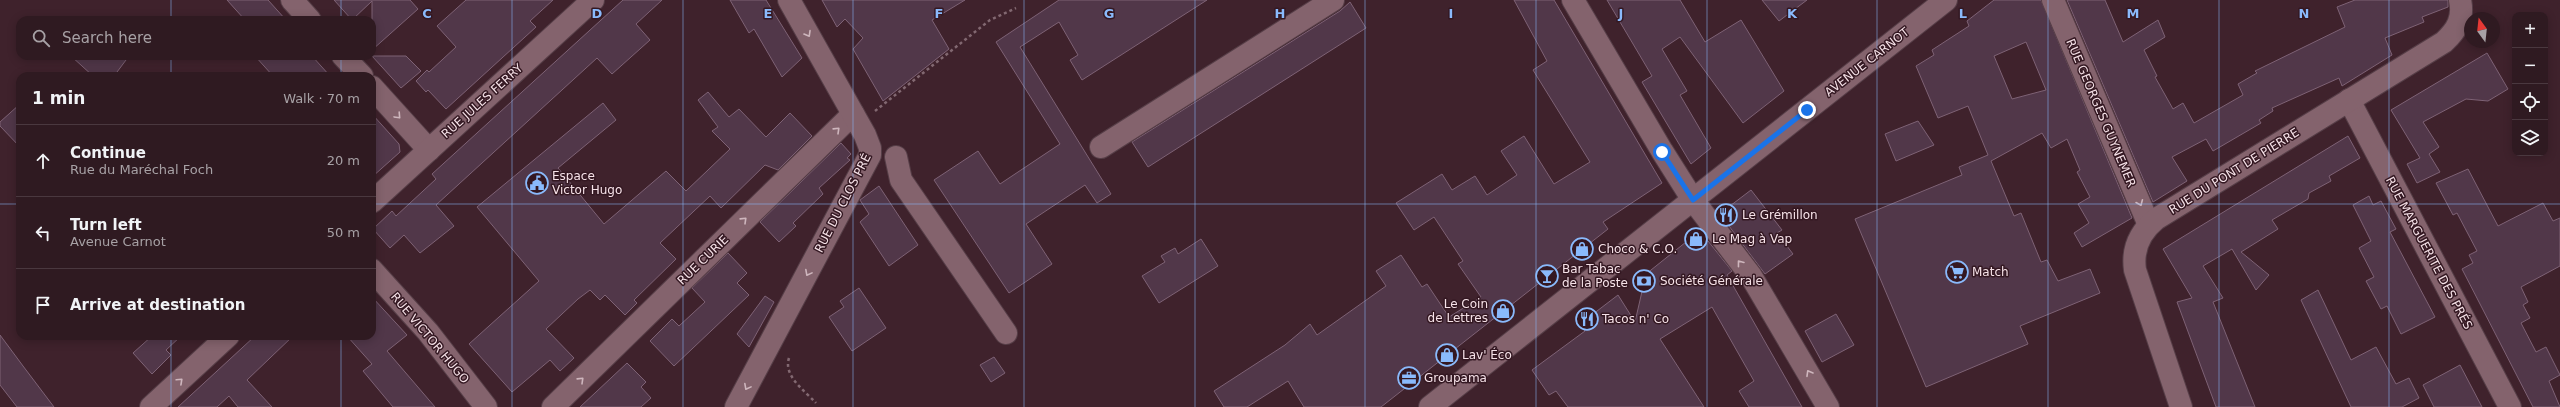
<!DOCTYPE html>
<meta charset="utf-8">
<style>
:root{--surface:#2f1a21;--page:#3b272e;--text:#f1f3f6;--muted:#a7a1a5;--line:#4a383f}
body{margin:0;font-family:"DejaVu Sans",sans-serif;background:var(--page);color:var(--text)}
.controls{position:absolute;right:12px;top:12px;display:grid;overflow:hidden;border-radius:8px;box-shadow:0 2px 10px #0003}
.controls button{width:36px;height:36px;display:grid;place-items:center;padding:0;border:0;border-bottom:1px solid var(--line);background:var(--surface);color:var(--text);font:20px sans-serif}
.compass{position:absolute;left:2464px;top:12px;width:36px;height:36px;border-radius:50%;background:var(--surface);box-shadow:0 2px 10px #0003;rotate:345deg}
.stop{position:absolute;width:12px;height:12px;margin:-9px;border:3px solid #1a73e8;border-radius:50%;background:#fff}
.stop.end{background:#1a73e8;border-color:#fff;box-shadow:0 1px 4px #0008}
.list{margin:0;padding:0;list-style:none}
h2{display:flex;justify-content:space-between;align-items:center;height:52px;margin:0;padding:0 16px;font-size:17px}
h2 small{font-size:13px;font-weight:400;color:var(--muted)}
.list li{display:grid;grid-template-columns:26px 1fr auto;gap:12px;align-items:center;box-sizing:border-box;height:72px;padding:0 16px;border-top:1px solid var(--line)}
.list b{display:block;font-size:15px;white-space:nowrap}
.list p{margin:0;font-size:13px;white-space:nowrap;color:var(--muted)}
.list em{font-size:13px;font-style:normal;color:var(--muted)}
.icon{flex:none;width:22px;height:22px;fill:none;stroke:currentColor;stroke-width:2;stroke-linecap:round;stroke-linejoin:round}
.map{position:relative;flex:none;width:2560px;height:407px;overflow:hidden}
.search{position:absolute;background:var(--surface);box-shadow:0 2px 10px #0003;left:16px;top:16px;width:360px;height:44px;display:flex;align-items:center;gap:10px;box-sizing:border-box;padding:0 14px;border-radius:12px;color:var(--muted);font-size:15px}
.panel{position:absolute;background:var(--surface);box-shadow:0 2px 10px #0003;left:16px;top:72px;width:360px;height:268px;border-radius:12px}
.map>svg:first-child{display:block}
</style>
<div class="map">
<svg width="2560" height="407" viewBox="0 0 2560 407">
<rect width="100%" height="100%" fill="#3f222c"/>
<!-- building -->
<g fill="#513749" stroke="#7e6275" fill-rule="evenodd">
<polygon points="227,0 268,0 286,20 245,20"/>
<polygon points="334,0 410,0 418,9 372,50 372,1 352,20"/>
<polygon points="466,0 553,0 530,21 536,27 446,109 428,90 426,92 416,81 427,70 429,72 456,47 437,26"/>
<polygon points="623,0 662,0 636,24 650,40 612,74 597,58 436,205 454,226 420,253 404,235 390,248 373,229 392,211 396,216 436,179 432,174"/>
<polygon points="730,0 766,0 802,58 782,77 754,29 749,33"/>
<polygon points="822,0 965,0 932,20 949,49 883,101 853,49 863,38 845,19 837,27"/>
<polygon points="1059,0 1207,0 1082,80 1070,60 1078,55 1059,22 1020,47 1111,194 1097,203 1085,185 1026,224 1052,264 1009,293 934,180 978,151 1000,184 1060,144 996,42"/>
<polygon points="1514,0 1554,0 1662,183 1603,222 1608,229 1381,407 1304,407 1288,381 1247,407 1224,407 1214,391 1285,345 1310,324 1317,335 1386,286 1376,271 1401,255 1422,287 1427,284 1449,317 1481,297 1458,264 1463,261 1434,217 1414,230 1396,203 1442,174 1452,190 1475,176 1487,195 1517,175 1501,151 1524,136 1554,184 1590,162 1533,70 1547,61"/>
<polygon points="1607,0 1680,0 1705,42 1741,20 1784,91 1743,123 1680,37 1662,49 1687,91 1680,95 1711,148 1691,164 1642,82 1652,76"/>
<polygon points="1762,0 1807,0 1779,21"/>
<path d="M1994,0H2041L2132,218L2082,247L2074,233L2089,223L2078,204L2090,197L2077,172L2080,170L2067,139L2051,148L2042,133L1991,161L2014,216L2021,213L2041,262L2047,260L2058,281L2090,269L2100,293L2020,326L2028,344L1926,387L1855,219L1962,175L1959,167L1988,155L1968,106L1938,118L1916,66L1934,55L1932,50L1969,26L1967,21ZM2026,42L2046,90L2012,99L1994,56Z"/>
<polygon points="2067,0 2105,0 2123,42 2158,20 2165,37 2144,50 2157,76 2155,77 2173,109 2183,103 2194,123 2243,95 2238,84 2257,73 2255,71 2345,27 2337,7 2355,0 2448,0 2448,7 2422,17 2424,22 2385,38 2392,55 2342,86 2339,78 2272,108 2273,111 2259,120 2261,123 2213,151 2206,139 2172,157 2187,181 2153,202"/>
<polygon points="1350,2 1366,28 1148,167 1132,142 1340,11"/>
<polygon points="2487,53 2508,89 2488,101 2466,99 2423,122 2439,147 2429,154 2440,172 2417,183 2407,164 2420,158 2391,110"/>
<polygon points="71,56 129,56 114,76 93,76"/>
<polygon points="255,56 312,56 330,76 273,76"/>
<polygon points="372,56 406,56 421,71 401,88"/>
<polygon points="708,92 729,117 739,109 766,137 790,113 812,136 778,170 765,165 721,208 710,196 660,243 676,259 634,300 637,303 625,315 605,295 600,300 590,290 578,299 546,329 574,358 560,371 550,360 512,392 469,344 539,281 477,207 603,103 616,120 558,168 604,224 666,171 686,191 730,149 712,131 718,127 698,100"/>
<polygon points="20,104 20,147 0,126 0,122"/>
<polygon points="372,114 399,144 400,152 372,177"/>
<polygon points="1918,121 1934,145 1896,161 1885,134"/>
<polygon points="2348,136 2360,158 2329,176 2331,181 2309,193 2308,199 2272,220 2278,229 2241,252 2269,275 2256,290 2232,249 2203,266 2223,298 2213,302 2255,407 2216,407 2177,302 2192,298 2163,249"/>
<polygon points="841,143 851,154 847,158 850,160 819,188 823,194 793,223 796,226 779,242 760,222"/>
<polygon points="2468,169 2498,226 2543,203 2553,221 2560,218 2560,266 2521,287 2528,302 2523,305 2530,318 2521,323 2536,352 2546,347 2560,375 2549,381 2560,407 2533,407 2462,269 2473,263 2469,255 2477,251 2457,213 2453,215 2436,183"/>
<polygon points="879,186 918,245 889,266 860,222 869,214 860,200"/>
<polygon points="1751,190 1782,230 1777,233 1793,254 1765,274 1726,222 1726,209"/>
<polygon points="2369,196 2373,205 2381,201 2396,229 2390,232 2435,317 2401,334 2387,306 2381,309 2366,281 2374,277 2359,248 2371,241 2353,205"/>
<polygon points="1691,238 1708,241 1732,271 1727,275 1802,407 1749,407 1739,391 1754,381 1712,307 1660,339 1704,407 1568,407 1556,391 1549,395 1532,370 1585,331 1580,324 1618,295 1635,322 1646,274"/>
<polygon points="1201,239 1218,266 1159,303 1142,276 1165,262 1161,256 1175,248 1178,254"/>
<polygon points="728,253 747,273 737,283 749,295 674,366 650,341 672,319 679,326 705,302 692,288"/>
<polygon points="859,288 886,328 852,351 829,317 844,307 840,301"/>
<polygon points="2318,290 2351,360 2376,347 2396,384 2409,378 2419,398 2402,407 2351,407 2301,300"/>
<polygon points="765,296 774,302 749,347 737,334"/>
<polygon points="372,297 407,335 387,351 435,407 393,407 363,371 372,364 347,336 372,336"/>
<polygon points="1836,314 1854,345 1822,362 1805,331"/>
<polygon points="0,335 23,366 54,407 17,407 0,385"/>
<polygon points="152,336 181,336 166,350 171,355 152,374 133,353"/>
<polygon points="255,336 293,336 247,380 272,407 238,407 229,396 217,407 178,407"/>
<polygon points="994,357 1005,373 991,382 980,365"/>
<polygon points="627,363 646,382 641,387 651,398 641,407 580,407"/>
<polygon points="2460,365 2482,407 2434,407 2423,385"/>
</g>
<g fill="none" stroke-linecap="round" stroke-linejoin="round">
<!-- minor casing -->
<g stroke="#563e47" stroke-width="24">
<g id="minor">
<polyline points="292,0 310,20"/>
<polyline points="1573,0 1662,151 1693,200 1751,276 1828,407"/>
<polyline points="2053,0 2149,225"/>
<polyline points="343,56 362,76"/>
<polyline points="372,87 429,150"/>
<polyline points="2349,100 2510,407"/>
<polyline points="1101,147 1333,0"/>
<polyline points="896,157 901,180 1006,333"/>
<polyline points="372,202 593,0"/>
<polyline points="372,270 428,332 486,407"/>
<polyline points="151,407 228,336"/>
<polyline points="553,407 853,114"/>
<polyline points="736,407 870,155 870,148 865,135 789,0"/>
<polyline points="1430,407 1946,0"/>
<path d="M2181,407L2135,270C2132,249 2140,232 2156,219L2444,42C2457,30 2464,18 2460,0"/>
</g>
</g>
<!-- path -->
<g stroke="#826871" stroke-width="2.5" stroke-dasharray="3 3" stroke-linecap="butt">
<polyline points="875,111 990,20 1016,8"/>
<path d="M789,358C783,376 805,391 816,403"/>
</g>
<!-- minor -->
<use href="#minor" stroke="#84636d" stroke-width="22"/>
</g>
<!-- one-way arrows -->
<defs><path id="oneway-chevron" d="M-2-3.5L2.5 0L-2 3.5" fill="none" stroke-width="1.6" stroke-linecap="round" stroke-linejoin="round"/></defs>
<g stroke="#ceb6bd">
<use href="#oneway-chevron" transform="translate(808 34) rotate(60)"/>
<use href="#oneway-chevron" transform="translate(398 116) rotate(47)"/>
<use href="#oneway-chevron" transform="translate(837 130) rotate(-44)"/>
<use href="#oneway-chevron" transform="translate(2140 203) rotate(67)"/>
<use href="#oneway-chevron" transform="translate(744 220) rotate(-44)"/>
<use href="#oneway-chevron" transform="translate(1740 263) rotate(-128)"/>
<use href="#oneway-chevron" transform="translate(808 273) rotate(118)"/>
<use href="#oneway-chevron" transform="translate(1809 373) rotate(-120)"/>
<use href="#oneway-chevron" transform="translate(581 380) rotate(-44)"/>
<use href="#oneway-chevron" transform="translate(180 381) rotate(-43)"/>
<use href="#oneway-chevron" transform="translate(747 387) rotate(118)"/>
</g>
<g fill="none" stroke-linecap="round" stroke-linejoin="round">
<!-- route -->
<polyline stroke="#1a73e8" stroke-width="5" points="1662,152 1693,200 1807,110"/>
</g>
<!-- grid -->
<path fill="none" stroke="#8abafc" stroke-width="1" stroke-opacity="0.55" d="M171,0V20M341,0V20M512,0V407M683,0V407M853,0V407M1024,0V407M1195,0V407M1365,0V407M1536,0V407M1707,0V407M1877,0V407M2048,0V407M2219,0V407M2389,0V407M171,56V76M341,56V76M0,204H20M372,204H2560M171,336V407M341,336V407"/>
<!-- icons -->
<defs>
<g id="civic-ring" transform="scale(1.15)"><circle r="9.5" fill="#341822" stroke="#8abafc" stroke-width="1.5"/><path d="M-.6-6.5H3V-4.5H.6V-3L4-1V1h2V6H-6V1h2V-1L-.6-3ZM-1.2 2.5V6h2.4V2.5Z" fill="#8abafc"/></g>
<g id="restaurant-ring" transform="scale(1.15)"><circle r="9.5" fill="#341822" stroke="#8abafc" stroke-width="1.5"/><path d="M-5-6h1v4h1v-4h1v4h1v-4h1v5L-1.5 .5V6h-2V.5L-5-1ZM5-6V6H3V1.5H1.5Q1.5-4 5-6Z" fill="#8abafc"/></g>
<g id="shop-ring" transform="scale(1.15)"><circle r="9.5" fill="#341822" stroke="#8abafc" stroke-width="1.5"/><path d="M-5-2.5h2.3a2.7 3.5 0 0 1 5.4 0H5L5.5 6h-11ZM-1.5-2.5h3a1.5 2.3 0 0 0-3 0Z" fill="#8abafc"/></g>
<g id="supermarket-ring" transform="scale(1.15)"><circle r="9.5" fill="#341822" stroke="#8abafc" stroke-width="1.5"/><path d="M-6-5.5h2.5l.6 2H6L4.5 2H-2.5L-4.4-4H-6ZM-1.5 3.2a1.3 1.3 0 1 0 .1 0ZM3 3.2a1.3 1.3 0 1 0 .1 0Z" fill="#8abafc"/></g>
<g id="bar-ring" transform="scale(1.15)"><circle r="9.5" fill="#341822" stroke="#8abafc" stroke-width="1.5"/><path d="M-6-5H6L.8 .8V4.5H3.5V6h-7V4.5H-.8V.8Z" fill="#8abafc"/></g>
<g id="bank-ring" transform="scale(1.15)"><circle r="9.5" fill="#341822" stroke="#8abafc" stroke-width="1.5"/><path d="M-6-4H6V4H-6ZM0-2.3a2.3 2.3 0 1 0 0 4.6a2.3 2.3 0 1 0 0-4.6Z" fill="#8abafc"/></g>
<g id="office-ring" transform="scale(1.15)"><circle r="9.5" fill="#341822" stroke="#8abafc" stroke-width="1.5"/><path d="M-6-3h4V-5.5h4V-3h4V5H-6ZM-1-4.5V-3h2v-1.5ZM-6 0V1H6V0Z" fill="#8abafc"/></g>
</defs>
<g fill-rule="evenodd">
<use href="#civic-ring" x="537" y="183"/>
<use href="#restaurant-ring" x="1726" y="215"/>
<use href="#shop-ring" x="1696" y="239"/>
<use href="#shop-ring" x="1582" y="249"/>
<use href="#supermarket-ring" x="1957" y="272"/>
<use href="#bar-ring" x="1547" y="276"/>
<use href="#bank-ring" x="1644" y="281"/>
<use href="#shop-ring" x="1503" y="311"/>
<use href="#restaurant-ring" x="1587" y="319"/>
<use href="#shop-ring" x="1447" y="355"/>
<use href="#office-ring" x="1409" y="378"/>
</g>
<g text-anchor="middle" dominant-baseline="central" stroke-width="3" stroke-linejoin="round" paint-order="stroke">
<!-- street labels -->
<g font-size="12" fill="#f6e2e8" stroke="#341822">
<text transform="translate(1867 62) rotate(-38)">AVENUE CARNOT</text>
<text transform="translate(482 101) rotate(-42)">RUE JULES FERRY</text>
<text transform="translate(2101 113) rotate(67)">RUE GEORGES GUYNEMER</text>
<text transform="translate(2234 171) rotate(-32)">RUE DU PONT DE PIERRE</text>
<text transform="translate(843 203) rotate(-63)">RUE DU CLOS PRÉ</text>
<text transform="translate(2429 253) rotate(62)">RUE MARGUERITE DES PRÉS</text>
<text transform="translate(703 260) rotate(-44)">RUE CURIE</text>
<text transform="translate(430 338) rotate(50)">RUE VICTOR HUGO</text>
</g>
<!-- poi labels -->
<g font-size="12" fill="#f6e2e8" stroke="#341822" text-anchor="start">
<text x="552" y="176">Espace<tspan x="552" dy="14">Victor Hugo</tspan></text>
<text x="1742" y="215">Le Grémillon</text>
<text x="1712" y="239">Le Mag à Vap</text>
<text x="1598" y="249">Choco &amp; C.O.</text>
<text x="1562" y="269">Bar Tabac<tspan x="1562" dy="14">de la Poste</tspan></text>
<text x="1972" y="272">Match</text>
<text x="1660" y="281">Société Générale</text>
<text x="1488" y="304" text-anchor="end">Le Coin<tspan x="1488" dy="14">de Lettres</tspan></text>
<text x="1602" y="319">Tacos n' Co</text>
<text x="1462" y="355">Lav' Éco</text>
<text x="1424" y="378">Groupama</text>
</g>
</g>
<g font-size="13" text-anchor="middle" font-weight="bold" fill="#8abafc" stroke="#341822" stroke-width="3" stroke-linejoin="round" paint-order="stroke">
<text x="427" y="18">C</text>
<text x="597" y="18">D</text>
<text x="768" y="18">E</text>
<text x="939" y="18">F</text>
<text x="1109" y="18">G</text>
<text x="1280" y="18">H</text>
<text x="1451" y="18">I</text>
<text x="1621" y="18">J</text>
<text x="1792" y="18">K</text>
<text x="1963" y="18">L</text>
<text x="2133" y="18">M</text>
<text x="2304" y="18">N</text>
</g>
</svg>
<div class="controls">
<button>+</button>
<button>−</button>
<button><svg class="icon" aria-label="locate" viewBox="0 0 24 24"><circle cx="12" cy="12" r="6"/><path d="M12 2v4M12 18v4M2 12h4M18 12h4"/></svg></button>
<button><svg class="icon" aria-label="layers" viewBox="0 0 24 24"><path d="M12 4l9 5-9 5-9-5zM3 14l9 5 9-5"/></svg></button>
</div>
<svg class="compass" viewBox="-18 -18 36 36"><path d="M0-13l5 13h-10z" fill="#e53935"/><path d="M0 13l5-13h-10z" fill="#a7a1a5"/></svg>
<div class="stop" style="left:1662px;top:152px"></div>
<div class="stop end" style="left:1807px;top:110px"></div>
<div class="search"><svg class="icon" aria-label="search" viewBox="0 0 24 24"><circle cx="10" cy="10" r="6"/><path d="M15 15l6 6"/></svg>Search here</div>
<section class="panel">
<h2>1 min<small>Walk · 70 m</small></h2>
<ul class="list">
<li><svg class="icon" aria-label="ahead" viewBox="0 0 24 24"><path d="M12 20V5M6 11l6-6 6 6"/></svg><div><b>Continue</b><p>Rue du Maréchal Foch</p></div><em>20 m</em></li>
<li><svg class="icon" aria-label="left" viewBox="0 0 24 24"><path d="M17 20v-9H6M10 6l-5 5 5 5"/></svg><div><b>Turn left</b><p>Avenue Carnot</p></div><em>50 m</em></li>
<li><svg class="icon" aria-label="arrive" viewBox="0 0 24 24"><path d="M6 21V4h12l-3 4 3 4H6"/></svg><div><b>Arrive at destination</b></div></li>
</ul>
</section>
</div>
